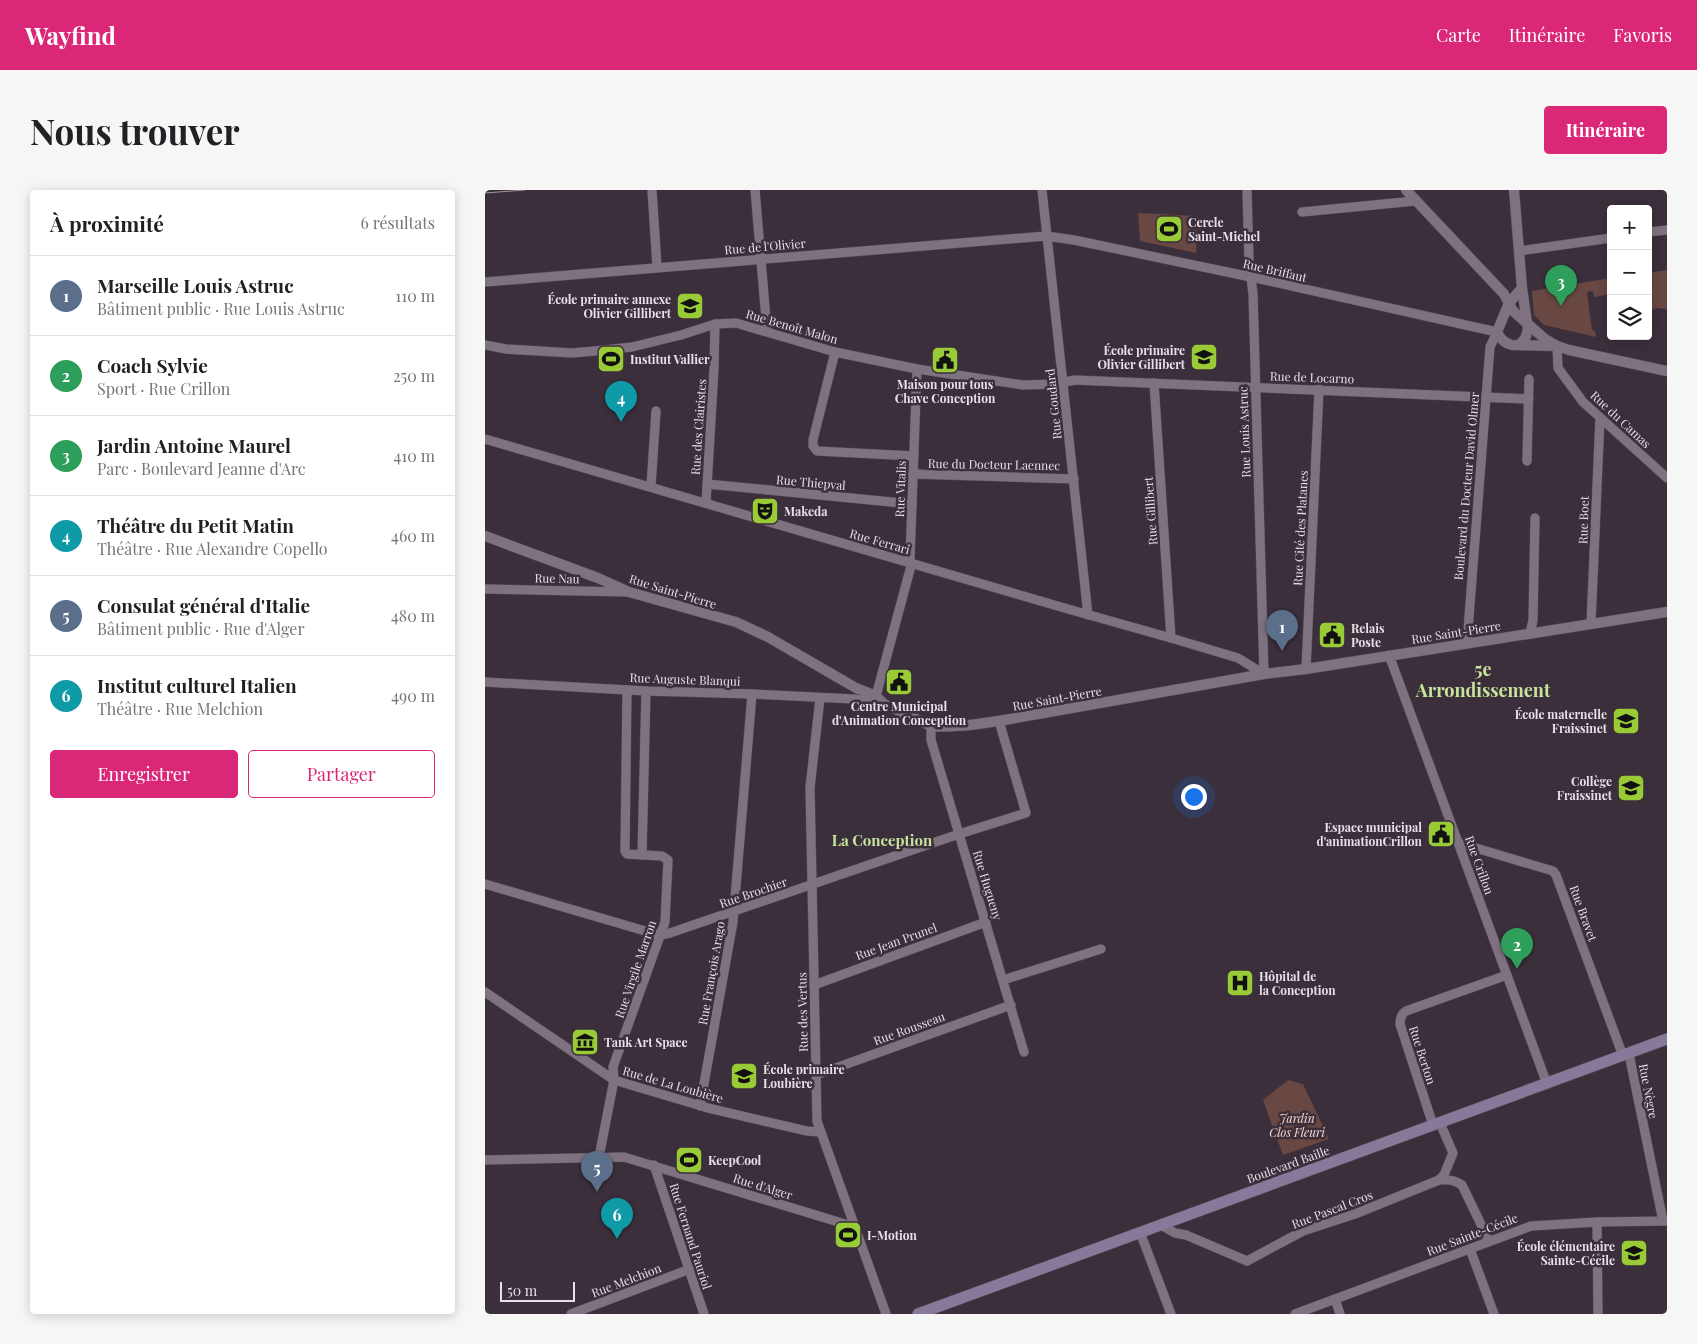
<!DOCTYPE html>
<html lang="fr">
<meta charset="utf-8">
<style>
:root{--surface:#fff;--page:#f6f6f6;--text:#202124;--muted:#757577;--line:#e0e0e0;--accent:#db2777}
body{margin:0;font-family:"Playfair Display",serif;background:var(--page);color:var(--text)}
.controls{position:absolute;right:15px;top:15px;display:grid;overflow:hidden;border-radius:5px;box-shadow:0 2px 12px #0003}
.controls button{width:45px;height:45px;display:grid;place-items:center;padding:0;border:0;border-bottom:1px solid var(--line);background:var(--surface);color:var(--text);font:25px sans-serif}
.scale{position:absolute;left:15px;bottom:12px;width:75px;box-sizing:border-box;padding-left:5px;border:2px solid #e7e0e8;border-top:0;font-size:14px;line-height:18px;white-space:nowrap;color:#e7e0e8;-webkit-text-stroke:4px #3b2f3b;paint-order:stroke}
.you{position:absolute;left:708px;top:606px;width:18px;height:18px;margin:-12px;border:4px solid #fff;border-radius:50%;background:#1a73e8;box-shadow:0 0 0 8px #1a73e833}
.badge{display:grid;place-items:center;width:32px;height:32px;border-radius:50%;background:var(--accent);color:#fff;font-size:16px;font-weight:700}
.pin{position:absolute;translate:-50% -41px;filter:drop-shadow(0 1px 2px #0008)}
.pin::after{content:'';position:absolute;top:26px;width:18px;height:15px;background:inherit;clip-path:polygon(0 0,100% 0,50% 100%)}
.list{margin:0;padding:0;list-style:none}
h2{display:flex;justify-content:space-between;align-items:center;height:65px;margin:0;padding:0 20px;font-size:21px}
h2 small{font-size:16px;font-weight:400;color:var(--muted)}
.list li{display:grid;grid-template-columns:32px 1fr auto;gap:15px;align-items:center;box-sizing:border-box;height:80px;padding:0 20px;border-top:1px solid var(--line)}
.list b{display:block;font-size:19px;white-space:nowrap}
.list p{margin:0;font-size:16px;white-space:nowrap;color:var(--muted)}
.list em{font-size:16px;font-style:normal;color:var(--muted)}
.actions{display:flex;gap:10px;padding:15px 20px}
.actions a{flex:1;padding:11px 0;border:1px solid var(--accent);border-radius:5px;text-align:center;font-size:18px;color:var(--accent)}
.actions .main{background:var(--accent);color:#fff}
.icon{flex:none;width:28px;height:28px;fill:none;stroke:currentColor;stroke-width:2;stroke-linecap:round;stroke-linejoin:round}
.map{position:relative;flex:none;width:1182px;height:1124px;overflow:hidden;border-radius:5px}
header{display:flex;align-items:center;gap:30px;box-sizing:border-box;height:70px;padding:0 25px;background:var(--accent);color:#fff}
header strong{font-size:24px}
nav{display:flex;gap:28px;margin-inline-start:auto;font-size:18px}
.intro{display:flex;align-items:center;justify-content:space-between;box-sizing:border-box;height:120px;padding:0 30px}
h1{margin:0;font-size:35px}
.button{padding:12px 22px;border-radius:5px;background:var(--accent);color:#fff;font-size:18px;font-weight:700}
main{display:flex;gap:30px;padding:0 30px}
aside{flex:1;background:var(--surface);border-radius:5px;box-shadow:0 2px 12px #0003}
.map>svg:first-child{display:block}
</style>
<header>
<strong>Wayfind</strong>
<nav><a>Carte</a><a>Itinéraire</a><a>Favoris</a></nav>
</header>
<div class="intro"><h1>Nous trouver</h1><a class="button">Itinéraire</a></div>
<main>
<aside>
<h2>À proximité<small>6 résultats</small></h2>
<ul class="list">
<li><span class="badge" style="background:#5c6f8a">1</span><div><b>Marseille Louis Astruc</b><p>Bâtiment public · Rue Louis Astruc</p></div><em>110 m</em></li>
<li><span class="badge" style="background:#2e9e5b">2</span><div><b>Coach Sylvie</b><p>Sport · Rue Crillon</p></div><em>250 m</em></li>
<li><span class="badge" style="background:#2e9e5b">3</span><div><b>Jardin Antoine Maurel</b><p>Parc · Boulevard Jeanne d'Arc</p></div><em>410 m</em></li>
<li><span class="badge" style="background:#0f9aa8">4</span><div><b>Théâtre du Petit Matin</b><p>Théâtre · Rue Alexandre Copello</p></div><em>460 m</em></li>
<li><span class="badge" style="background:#5c6f8a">5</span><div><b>Consulat général d'Italie</b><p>Bâtiment public · Rue d'Alger</p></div><em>480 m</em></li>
<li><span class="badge" style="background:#0f9aa8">6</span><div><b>Institut culturel Italien</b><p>Théâtre · Rue Melchion</p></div><em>490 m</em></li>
</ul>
<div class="actions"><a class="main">Enregistrer</a><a>Partager</a></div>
</aside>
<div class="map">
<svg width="1182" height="1124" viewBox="0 0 1182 1124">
<rect width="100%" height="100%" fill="#3b2f3b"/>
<!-- green -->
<g fill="#694843">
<polygon points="653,23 713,26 711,63 655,51"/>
<polygon points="1182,80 1182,119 1171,118 1163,122 1163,83"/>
<polygon points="1126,88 1126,104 1109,107 1108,101 1102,102 1107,140 1110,141 1111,147 1059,135 1049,125 1047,101"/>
<polygon points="803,890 818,894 844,949 798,965 778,910"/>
</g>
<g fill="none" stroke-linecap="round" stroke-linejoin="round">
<!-- minor casing -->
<g stroke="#554b55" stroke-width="10">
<g id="minor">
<polyline points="167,0 172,77"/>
<polyline points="270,0 282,141"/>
<polyline points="557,0 603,425"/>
<polyline points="762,0 764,71 768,104 779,484"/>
<polyline points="817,22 930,11"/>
<polyline points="1163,42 1182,40"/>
<polyline points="1034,61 1126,48"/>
<polyline points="0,92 561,46 589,50 766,87 1012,142 1005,157 982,453"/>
<polyline points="0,155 21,159 87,163 110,161 147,157 196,145 230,134 251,133 350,162 432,179 538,195 570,194 590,190 1044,209"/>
<polyline points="1072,156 1073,178 1098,212 1182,288"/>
<polyline points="350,162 328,250 328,256 332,261 429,266"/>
<polyline points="669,193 686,448"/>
<polyline points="0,249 583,419 686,448 753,468 779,484"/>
<polyline points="1042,271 1044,189"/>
<polyline points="428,284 589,289"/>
<polyline points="222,294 427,314"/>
<polyline points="166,296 171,221"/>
<polyline points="221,313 229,179 230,134"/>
<polyline points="0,399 141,402"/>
<polyline points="1106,433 1115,228"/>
<polyline points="1046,439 1048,430 1050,328"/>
<polyline points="904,465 1062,894"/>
<polyline points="821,479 834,199"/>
<polyline points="0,492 161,501 267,504 369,509 399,514"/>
<polyline points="391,506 426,376 425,368 432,179"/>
<polyline points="335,508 325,598 332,931 401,1124"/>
<polyline points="446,536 446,550 539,862"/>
<polyline points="974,653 1068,681 1071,685 1138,866"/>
<polyline points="157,665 161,501"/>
<polyline points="0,694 167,743 176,745 185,743 474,644 541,623 514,531"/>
<polyline points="518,790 616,759"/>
<polyline points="329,795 501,732"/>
<polyline points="0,802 129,890 223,918 322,941 335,942"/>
<polyline points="1144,864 1178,1031"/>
<polyline points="331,885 526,815"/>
<polyline points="215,916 248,732 267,504"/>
<path d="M948,935L915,834C915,828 916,824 921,821L1022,785"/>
<polyline points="114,967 129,890 128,877 180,732 183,670 177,666 142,664 140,661 142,500"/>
<polyline points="0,970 139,967 370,1037"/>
<polyline points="169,975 219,1124"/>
<polyline points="954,990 959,985 968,963 955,933"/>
<polyline points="1112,1032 1113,1124"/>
<path d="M676,1035L690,1043L701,1045L762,1071L818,1041L870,1024L954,990C963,989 970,990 977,995L1004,1051"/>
<polyline points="655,1042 686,1124"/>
<polyline points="985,1059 1009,1124"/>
<polyline points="850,1109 855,1124"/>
<polyline points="86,1124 205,1079"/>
<polyline points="810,1124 1046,1036 1112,1032 1182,1031"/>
</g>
</g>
<!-- tertiary casing -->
<g stroke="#554b55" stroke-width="11">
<g id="tertiary">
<polyline points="921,0 1019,104 1028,121 1060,149 1072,156 1084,160 1182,181"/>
<polyline points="1029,0 1037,98 1043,140 1040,149 1034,155"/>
<path d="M1037,98L1024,113L1012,142C1015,149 1019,153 1027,155L1071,156"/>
<path d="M0,346L113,388L144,402L251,432L283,447L371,498L391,506L399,514L446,536C469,538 491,534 514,531L779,484L821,479L1182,422"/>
</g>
</g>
<!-- secondary casing -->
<g stroke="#554b55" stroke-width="12">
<polyline id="secondary" points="433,1124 1182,849"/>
</g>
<!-- minor -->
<use href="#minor" stroke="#7f7280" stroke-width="9"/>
<!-- tertiary -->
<use href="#tertiary" stroke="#7f7280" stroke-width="10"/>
<!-- secondary -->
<use href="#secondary" stroke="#877999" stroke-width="11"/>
<!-- tram -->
<polyline stroke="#9f969f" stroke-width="1" points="0,3 40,0"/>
</g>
<!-- icons -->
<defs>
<g id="stadium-square" transform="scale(1.4375)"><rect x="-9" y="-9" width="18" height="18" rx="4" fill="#99cb36" stroke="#3b2f3b"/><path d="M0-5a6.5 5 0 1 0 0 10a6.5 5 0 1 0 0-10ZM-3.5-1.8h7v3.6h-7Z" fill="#111"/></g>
<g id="school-square" transform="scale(1.4375)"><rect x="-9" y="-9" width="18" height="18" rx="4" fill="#99cb36" stroke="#3b2f3b"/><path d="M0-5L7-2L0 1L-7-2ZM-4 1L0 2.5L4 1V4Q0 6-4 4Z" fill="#111"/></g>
<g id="civic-square" transform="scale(1.4375)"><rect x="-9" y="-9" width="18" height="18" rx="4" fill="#99cb36" stroke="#3b2f3b"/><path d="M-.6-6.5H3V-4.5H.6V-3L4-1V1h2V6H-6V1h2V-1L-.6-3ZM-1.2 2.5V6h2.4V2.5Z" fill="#111"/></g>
<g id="theatre-square" transform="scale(1.4375)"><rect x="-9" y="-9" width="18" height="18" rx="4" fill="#99cb36" stroke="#3b2f3b"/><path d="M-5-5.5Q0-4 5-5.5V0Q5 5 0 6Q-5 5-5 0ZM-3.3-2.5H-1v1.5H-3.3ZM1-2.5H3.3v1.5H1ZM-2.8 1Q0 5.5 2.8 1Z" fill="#111"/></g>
<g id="hospital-square" transform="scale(1.4375)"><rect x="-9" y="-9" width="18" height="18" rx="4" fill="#99cb36" stroke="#3b2f3b"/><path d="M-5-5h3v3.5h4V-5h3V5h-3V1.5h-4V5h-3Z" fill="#111"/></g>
<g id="museum-square" transform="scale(1.4375)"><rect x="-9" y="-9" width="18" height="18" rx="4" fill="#99cb36" stroke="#3b2f3b"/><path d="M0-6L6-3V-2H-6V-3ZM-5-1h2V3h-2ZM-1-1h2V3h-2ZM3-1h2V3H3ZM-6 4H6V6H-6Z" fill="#111"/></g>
</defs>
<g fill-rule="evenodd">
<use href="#stadium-square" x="684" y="39"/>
<use href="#school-square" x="205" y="116"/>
<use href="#school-square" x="719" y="167"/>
<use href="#stadium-square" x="126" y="169"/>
<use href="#civic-square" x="460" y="170"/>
<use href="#theatre-square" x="280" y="321"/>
<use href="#civic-square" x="847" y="445"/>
<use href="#civic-square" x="414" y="492"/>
<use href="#school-square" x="1141" y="531"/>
<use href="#school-square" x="1146" y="598"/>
<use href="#civic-square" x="956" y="644"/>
<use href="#hospital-square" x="755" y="793"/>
<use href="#museum-square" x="100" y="852"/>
<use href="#school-square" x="259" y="886"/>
<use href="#stadium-square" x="204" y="970"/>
<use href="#stadium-square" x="363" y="1045"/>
<use href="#school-square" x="1149" y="1063"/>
</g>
<g text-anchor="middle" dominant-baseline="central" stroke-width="5" stroke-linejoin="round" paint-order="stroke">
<!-- poi labels -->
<g font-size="12" font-weight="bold" fill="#e7e0e8" stroke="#3b2f3b" text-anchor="start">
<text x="703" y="32">Cercle<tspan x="703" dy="14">Saint-Michel</tspan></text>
<text x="186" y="109" text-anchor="end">École primaire annexe<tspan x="186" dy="14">Olivier Gillibert</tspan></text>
<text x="700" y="160" text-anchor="end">École primaire<tspan x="700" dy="14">Olivier Gillibert</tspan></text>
<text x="145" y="169">Institut Vallier</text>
<text x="460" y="194" text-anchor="middle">Maison pour tous<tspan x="460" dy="14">Chave Conception</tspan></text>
<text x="299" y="321">Makeda</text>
<text x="866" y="438">Relais<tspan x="866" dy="14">Poste</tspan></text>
<text x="414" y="516" text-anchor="middle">Centre Municipal<tspan x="414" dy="14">d'Animation Conception</tspan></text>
<text x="1122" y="524" text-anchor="end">École maternelle<tspan x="1122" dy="14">Fraissinet</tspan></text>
<text x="1127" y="591" text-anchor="end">Collège<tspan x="1127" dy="14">Fraissinet</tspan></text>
<text x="937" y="637" text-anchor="end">Espace municipal<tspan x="937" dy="14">d'animationCrillon</tspan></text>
<text x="774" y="786">Hôpital de<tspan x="774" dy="14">la Conception</tspan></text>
<text x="119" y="852">Tank Art Space</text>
<text x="278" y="879">École primaire<tspan x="278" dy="14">Loubière</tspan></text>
<text x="223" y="970">KeepCool</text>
<text x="382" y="1045">I-Motion</text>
<text x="1130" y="1056" text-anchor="end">École élémentaire<tspan x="1130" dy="14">Sainte-Cécile</tspan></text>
</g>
<!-- street labels -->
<g font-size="12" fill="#e7e0e8" stroke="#3b2f3b">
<text transform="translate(280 56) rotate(-5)">Rue de l'Olivier</text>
<text transform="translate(790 80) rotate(13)">Rue Briffaut</text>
<text transform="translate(307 136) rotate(16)">Rue Benoît Malon</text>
<text transform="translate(827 187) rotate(2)">Rue de Locarno</text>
<text transform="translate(568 214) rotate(-96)">Rue Goudard</text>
<text transform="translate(1136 229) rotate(43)">Rue du Camas</text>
<text transform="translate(213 237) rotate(-86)">Rue des Clairistes</text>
<text transform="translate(759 242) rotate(-92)">Rue Louis Astruc</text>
<text transform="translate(509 274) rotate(1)">Rue du Docteur Laennec</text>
<text transform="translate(326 292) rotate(5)">Rue Thiepval</text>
<text transform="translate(981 296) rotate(-85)">Boulevard du Docteur David Olmer</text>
<text transform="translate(415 299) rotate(-88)">Rue Vitalis</text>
<text transform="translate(665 321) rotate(-94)">Rue Gillibert</text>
<text transform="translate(1098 330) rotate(-88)">Rue Boet</text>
<text transform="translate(815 338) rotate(-87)">Rue Cité des Platanes</text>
<text transform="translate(395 351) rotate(16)">Rue Ferrari</text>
<text transform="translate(72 388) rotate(1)">Rue Nau</text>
<text transform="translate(188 401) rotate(17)">Rue Saint-Pierre</text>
<text transform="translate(971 442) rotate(-9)">Rue Saint-Pierre</text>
<text transform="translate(200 489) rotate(2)">Rue Auguste Blanqui</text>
<text transform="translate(572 508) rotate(-10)">Rue Saint-Pierre</text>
<text transform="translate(995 675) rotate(70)">Rue Crillon</text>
<text transform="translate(503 695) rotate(73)">Rue Hugueny</text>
<text transform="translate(268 702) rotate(-19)">Rue Brochier</text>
<text transform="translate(1099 723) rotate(70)">Rue Bravet</text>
<text transform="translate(411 751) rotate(-20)">Rue Jean Prunel</text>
<text transform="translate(150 779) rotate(-71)">Rue Virgile Marron</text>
<text transform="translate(226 783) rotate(-80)">Rue François Arago</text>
<text transform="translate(317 822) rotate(-91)">Rue des Vertus</text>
<text transform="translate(424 838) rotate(-20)">Rue Rousseau</text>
<text transform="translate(938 865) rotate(72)">Rue Berton</text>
<text transform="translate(188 894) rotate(16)">Rue de La Loubière</text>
<text transform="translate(1164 901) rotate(79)">Rue Nègre</text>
<text transform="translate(803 974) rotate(-20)">Boulevard Baille</text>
<text transform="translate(278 996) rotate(17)">Rue d'Alger</text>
<text transform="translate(847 1019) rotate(-21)">Rue Pascal Cros</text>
<text transform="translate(987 1044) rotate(-21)">Rue Sainte-Cécile</text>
<text transform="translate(206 1046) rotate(72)">Rue Fernand Pauriol</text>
<text transform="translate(141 1090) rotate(-21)">Rue Melchion</text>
</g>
<!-- park labels -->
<g font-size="12" font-style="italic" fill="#f8d6d0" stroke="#3b2f3b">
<text x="812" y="928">Jardin<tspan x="812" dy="14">Clos Fleuri</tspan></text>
</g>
<!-- quarter labels -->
<g font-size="15" font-weight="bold" fill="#c6e49c" stroke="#3b2f3b">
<text x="397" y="650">La Conception</text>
</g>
<!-- district labels -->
<g font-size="18" font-weight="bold" fill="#c6e49c" stroke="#3b2f3b">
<text x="998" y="479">5e<tspan x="998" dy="21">Arrondissement</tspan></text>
</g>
</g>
</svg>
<div class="controls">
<button>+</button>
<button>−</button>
<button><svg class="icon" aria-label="layers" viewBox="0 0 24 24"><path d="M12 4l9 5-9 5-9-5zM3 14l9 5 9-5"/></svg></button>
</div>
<div class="scale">50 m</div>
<div class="you"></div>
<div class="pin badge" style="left:797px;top:461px;background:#5c6f8a">1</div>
<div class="pin badge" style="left:1032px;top:779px;background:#2e9e5b">2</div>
<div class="pin badge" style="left:1076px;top:116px;background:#2e9e5b">3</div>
<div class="pin badge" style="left:136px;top:232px;background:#0f9aa8">4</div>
<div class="pin badge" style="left:112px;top:1002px;background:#5c6f8a">5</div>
<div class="pin badge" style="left:132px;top:1049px;background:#0f9aa8">6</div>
</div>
</main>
